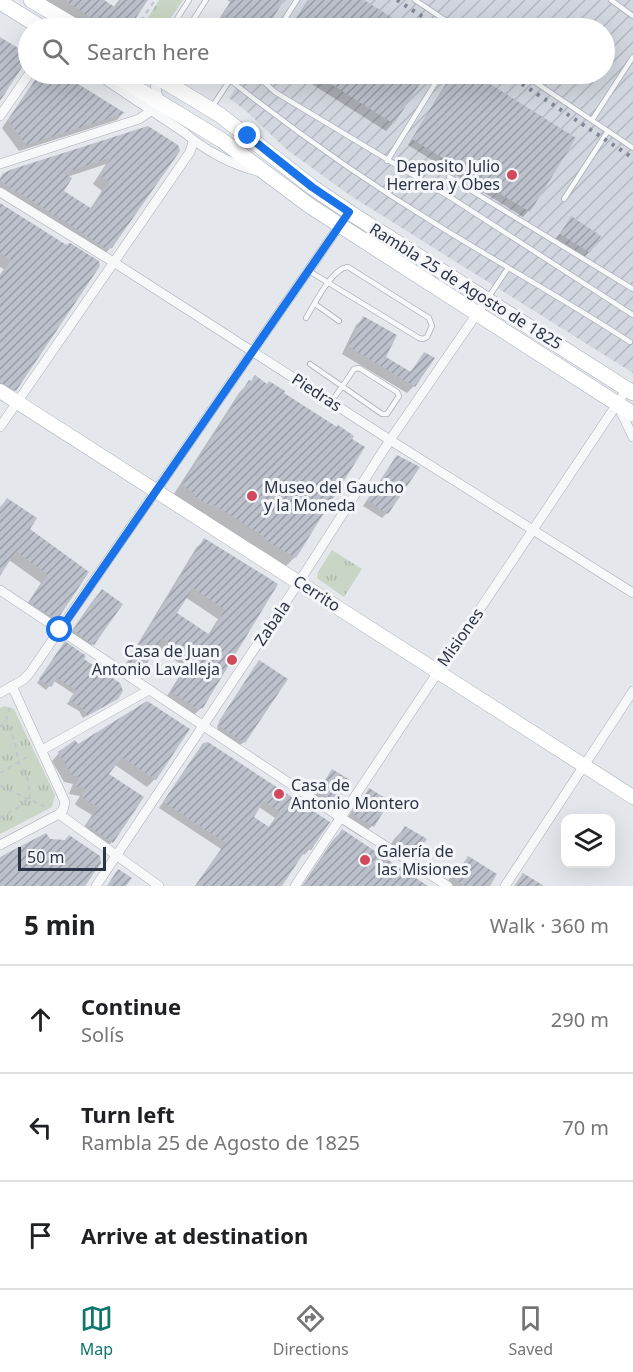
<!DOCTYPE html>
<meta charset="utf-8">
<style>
:root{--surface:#fff;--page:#f6f6f6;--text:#202124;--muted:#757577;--line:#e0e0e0;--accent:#0f766e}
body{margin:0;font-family:"Noto Sans",sans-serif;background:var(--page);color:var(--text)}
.controls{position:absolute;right:18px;bottom:18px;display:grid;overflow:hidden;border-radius:12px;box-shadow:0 6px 24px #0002}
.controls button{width:54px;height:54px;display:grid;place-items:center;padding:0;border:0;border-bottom:2px solid var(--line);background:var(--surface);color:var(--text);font:30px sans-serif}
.scale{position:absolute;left:18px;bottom:15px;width:88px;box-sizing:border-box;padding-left:6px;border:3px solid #2b3445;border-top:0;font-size:16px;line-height:21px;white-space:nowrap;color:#2b3445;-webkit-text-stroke:4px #f4f6f9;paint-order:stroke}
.stop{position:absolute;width:18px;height:18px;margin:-14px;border:4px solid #1a73e8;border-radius:50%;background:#fff}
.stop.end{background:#1a73e8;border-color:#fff;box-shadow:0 2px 6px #0008}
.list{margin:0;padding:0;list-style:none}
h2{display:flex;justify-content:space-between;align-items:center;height:78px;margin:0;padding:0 24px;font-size:26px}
h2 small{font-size:20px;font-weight:400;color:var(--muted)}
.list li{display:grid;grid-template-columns:39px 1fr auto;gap:18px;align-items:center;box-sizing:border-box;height:108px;padding:0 24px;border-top:2px solid var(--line)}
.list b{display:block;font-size:22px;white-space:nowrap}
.list p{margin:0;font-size:20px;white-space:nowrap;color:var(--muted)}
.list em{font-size:20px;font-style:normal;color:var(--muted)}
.icon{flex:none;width:33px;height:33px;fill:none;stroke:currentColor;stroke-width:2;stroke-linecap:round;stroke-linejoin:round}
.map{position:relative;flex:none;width:633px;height:886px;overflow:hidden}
.search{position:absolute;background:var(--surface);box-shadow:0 6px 24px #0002;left:18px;right:18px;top:18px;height:66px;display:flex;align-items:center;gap:15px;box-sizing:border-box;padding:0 21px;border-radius:33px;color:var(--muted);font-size:22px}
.sheet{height:402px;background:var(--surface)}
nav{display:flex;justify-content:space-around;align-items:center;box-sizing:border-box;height:84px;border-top:2px solid var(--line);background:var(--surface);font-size:16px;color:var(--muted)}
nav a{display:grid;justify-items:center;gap:3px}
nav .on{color:var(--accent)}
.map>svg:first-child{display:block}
</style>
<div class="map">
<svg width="633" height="886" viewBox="0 0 633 886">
<defs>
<pattern id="industrial-furrows" width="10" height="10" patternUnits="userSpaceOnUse" patternTransform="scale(1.5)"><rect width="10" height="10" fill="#d2d6de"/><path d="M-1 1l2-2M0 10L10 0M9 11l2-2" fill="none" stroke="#b4b8c0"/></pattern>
<pattern id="grass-tufts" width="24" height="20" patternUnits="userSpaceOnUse" patternTransform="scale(1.5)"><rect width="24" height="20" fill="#c9d6c5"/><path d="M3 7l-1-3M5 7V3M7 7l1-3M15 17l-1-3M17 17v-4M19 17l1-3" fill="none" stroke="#adb8ab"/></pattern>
<pattern id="building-hatch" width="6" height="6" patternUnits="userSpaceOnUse" patternTransform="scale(1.5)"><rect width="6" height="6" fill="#bbc0ca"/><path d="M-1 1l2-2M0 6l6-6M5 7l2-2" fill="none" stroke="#989da6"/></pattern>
</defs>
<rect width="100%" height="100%" fill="#e4e7ec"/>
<!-- industrial -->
<polygon fill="url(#industrial-furrows)" points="284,0 633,0 633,373 351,196 286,149 246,111 229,98 243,78 242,74 604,74 604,28 267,28"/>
<!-- grass -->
<g fill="url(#grass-tufts)">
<polygon points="159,0 183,0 164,28 151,28 144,24"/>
<polygon points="332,550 362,569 344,597 317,578 318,572"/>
<polygon points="4,706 14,709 55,795 52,807 0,834 0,708"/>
</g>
<!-- shadow -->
<g fill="#0003" fill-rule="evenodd">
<polygon points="38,0 101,0 113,8 119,0 146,0 127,28 80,28"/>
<polygon points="227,0 282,0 265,28 227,28 217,22 230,2"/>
<polygon points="308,0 361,0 406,28 290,28"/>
<polygon points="39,74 59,74 123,113 117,120 19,151 2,128"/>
<polygon points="296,74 425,74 393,123 386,131"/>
<polygon points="452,74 471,74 574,138 528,211 523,217 408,145"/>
<path d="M148,128L111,247L102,257H97L54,228L6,199L3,200L0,195V178L3,175ZM106,164L93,184L102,191L90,209L62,191L67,177Z"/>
<polygon points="0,205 67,247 70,245 15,390 7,398 0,394 0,275 4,269 0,267"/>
<polygon points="571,218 589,252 584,257 556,239"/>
<polygon points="364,318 384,357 409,373 425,354 414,386 407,393 342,354 356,325"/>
<polygon points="249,382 295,557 284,568 172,497 239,393"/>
<polygon points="397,456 387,513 382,518 363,506"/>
<polygon points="7,500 28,529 87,572 56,619 48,627 23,610 41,583 9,560 0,573 0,507"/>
<path d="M204,540L276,585L202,707L193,716L164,701L185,667L155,647L139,674L130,683L119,675L196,548ZM185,597L218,619L208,635L175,613Z"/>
<polygon points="102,591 93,644 85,652 66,639 94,599"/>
<polygon points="62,647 82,659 116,699 83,718 79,711 67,704 74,694 54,681 46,690 37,683"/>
<polygon points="256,665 244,742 240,745 218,730 217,726"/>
<polygon points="147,703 155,779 147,787 114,764 107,774 112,842 104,849 80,833 92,815 77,806 75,804 80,796 69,794 73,784 64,782 52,761 59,753 78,746"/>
<path d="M203,744L328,822L310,849L304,855L302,853L280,886H195L221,849L159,808ZM259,807L275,818L268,828L252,817Z"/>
<polygon points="332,771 336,800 330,805 314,797"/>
<polygon points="369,790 388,802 372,826 361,837 343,825 358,801"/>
<polygon points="405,828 425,840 416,854 405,864 386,853 394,839"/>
<polygon points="342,831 427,886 302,886 333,840"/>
<polygon points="468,858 488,886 445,886 453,873"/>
</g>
<!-- building -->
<g fill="url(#building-hatch)" fill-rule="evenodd">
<polygon points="65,0 104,0 116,8 121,0 148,0 129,28 106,28"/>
<polygon points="232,0 284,0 267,28 244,28 223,15"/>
<polygon points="309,0 364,0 409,28 291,28"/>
<polygon points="0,37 28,54 28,58 0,101"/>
<polygon points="40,74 62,74 125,113 26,145 8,120"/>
<polygon points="315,74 426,74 394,124"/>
<polygon points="453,74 474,74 576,138 530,212 412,139"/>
<path d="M148,126L178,145L180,151L112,248L106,249L63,220H59L58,215L52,216L51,213L16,191L12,192L10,187L0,181L2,174L10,170ZM112,157L100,175L110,182L92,209L64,191L72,178L64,173Z"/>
<polygon points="0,203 68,246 67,244 70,243 99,261 100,266 16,391 0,382 0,277 11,260 0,253"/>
<polygon points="571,216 601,236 590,253 560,234"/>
<polygon points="363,316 397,335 386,357 411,372 424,352 435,358 415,387 348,346"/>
<polygon points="255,375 267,384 269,381 285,391 284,393 337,427 338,425 354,436 352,439 365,447 296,558 265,540 266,538 213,504 211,506 194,496 195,494 182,485 249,380 251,381"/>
<polygon points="397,455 420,467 388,514 367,500"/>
<polygon points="7,498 37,518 30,529 89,572 57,620 29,602 48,575 16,551 0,576 0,509"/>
<path d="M204,538L278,584L203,708L198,709L171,692L193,658L162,638L140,675L126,666ZM193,588L225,610L210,635L177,613Z"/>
<polygon points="102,589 123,604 94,645 73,630"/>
<polygon points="65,641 86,656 84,659 120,683 123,691 118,699 87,716 82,708 69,700 76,690 57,678 51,687 39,679"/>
<polygon points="259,660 288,679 245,743 221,727 219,721"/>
<polygon points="147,701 190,729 156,780 122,757 109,774 144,797 113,843 87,825 99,807 84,799 82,795 86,789 75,786 80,777 72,775 58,752 75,740 78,744"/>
<path d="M208,742L330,822L311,850L307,848L282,886H195L226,843L163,802L203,743ZM264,801L280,812L269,827L254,817Z"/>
<polygon points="332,769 350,780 337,801 333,801 318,791"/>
<polygon points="369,788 390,801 374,827 353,814"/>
<polygon points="405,826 427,839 417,854 396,841"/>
<polygon points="342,829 403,870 428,886 304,886"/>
<polygon points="46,833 50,839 65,840 69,835 100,856 101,863 85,886 0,886 0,857"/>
<polygon points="468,856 497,874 490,886 465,886 454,879"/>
<polygon points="118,869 132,878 126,886 107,886"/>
<polygon points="523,873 544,886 514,886"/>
</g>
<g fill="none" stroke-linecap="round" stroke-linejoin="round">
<!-- lane casing -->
<g stroke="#a9aeb7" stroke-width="6">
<g id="lane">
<polyline points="415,0 457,28"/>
<polyline points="611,0 633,16"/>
<polyline points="171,28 189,0"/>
<polyline points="188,28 206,0"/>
<polyline points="279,28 297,0"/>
<polyline points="261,74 263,81 275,92 453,199 633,315"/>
<polyline points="523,74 633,148"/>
<path d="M212,107L230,80C297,133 367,182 439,226C502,265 567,301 630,342"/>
<polyline points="592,120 633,57"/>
<polyline points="387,161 441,74"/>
<polyline points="449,177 633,289"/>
<polyline points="564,199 608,131"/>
<polyline points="488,298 508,268"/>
<polyline points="315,304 339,321"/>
<path d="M306,318C314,305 332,268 348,267L429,318L432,326L427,337L423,339L419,338L309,271"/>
<path d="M310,364L382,414H387L399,396L397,392L359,368L354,369C347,380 339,391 331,402"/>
</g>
</g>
<!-- street casing -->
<g stroke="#a9aeb7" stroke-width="10">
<g id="street">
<path d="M102,74L106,80L185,133C203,149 232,165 257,171"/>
<polyline points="132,74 144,76 153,74 159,102"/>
<polyline points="0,116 29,74"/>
<polyline points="0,164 139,119 151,111"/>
<polyline points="0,192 115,263 390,440 633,593"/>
<polyline points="619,408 633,437"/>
<polyline points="0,427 190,152 193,142"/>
<polyline points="0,590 340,817 448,886"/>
<polyline points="0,693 23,680 29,674 342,222"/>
<polyline points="42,750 149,690"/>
<polyline points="59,814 159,886"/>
<polyline points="0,845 59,814 63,810 65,802 12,686"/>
<polyline points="96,886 299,582 390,440 487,299"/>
<polyline points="295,886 627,389"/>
<polyline points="505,886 633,691"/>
</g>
</g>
<!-- secondary casing -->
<g stroke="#a9aeb7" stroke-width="15">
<polyline id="secondary" points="0,391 633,797"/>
</g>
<!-- primary casing -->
<g stroke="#a3abb8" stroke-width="16">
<g id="primary">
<polyline points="31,0 78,28"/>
<polyline points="0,2 42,28"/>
<polyline points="113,74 223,141 310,206 633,414"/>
<polyline points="152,74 220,115 312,187 349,212 633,393"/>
</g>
</g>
<!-- path -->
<g stroke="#c2c5cb" stroke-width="2" stroke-dasharray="4.5 4.5" stroke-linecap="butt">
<polyline points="136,28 155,0"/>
<polyline points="0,727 6,721 10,706"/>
<polyline points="0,773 31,755"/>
<polyline points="0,786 48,808"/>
<polyline points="0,818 30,800 28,780 19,763 14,739 6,721"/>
</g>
<!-- lane -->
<use href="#lane" stroke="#f7f8fa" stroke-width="4.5"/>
<!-- street -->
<use href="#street" stroke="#f7f8fa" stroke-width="9"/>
<!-- secondary -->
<use href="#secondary" stroke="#fff" stroke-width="14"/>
<!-- primary -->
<use href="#primary" stroke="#fff" stroke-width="15"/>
<!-- rail -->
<g stroke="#7d8696" stroke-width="4" stroke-dasharray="3 6" stroke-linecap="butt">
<polyline points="397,0 440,28"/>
<polyline points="507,74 633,158"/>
</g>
</g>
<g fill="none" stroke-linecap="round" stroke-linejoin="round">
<!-- route -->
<polyline stroke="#1a73e8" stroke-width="8" points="60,630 349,212 312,187 248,136"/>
</g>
<!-- markers -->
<g fill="#d1495b" stroke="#f4f6f9" stroke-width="2">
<circle cx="512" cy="175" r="6"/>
<circle cx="252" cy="496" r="6"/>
<circle cx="232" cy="660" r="6"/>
<circle cx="279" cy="794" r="6"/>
<circle cx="365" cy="860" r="6"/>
</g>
<g text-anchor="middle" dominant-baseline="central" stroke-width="6" stroke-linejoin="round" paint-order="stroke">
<!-- poi labels -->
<g font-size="16" fill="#2b3445" stroke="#f4f6f9" text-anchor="start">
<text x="500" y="166" text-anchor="end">Deposito Julio<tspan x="500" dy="18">Herrera y Obes</tspan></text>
<text x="264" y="487">Museo del Gaucho<tspan x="264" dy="18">y la Moneda</tspan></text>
<text x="220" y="651" text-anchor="end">Casa de Juan<tspan x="220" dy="18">Antonio Lavalleja</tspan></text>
<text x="291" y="785">Casa de<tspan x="291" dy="18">Antonio Montero</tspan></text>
<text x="377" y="851">Galería de<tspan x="377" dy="18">las Misiones</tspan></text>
</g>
<!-- street labels -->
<g font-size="16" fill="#2b3445" stroke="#f4f6f9">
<text transform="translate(466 286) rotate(32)">Rambla 25 de Agosto de 1825</text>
<text transform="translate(317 392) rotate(33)">Piedras</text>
<text transform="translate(317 593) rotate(33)">Cerrito</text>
<text transform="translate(272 623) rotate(-56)">Zabala</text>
<text transform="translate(460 637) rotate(-55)">Misiones</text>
</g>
</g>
</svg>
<div class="controls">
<button><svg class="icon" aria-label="layers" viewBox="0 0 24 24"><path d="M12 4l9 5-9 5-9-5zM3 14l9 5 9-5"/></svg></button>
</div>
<div class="scale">50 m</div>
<div class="stop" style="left:60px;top:630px"></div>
<div class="stop end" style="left:248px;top:136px"></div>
<div class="search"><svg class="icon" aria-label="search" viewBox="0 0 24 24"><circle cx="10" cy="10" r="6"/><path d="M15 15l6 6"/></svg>Search here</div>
</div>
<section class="sheet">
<h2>5 min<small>Walk · 360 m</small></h2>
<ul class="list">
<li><svg class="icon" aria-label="ahead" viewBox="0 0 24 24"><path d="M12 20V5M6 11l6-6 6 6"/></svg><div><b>Continue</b><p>Solís</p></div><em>290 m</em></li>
<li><svg class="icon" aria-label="left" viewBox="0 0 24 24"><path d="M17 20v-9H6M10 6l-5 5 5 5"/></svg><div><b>Turn left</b><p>Rambla 25 de Agosto de 1825</p></div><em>70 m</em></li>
<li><svg class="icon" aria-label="arrive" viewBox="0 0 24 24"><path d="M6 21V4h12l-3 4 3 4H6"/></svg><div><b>Arrive at destination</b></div></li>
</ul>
</section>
<nav>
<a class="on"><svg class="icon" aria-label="map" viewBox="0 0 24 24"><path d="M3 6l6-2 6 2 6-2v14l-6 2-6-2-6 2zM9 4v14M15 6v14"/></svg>Map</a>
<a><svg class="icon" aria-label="directions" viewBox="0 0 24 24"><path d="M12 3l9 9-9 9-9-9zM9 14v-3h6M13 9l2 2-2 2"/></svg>Directions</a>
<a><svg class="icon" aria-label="saved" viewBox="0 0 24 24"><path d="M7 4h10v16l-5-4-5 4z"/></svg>Saved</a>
</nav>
